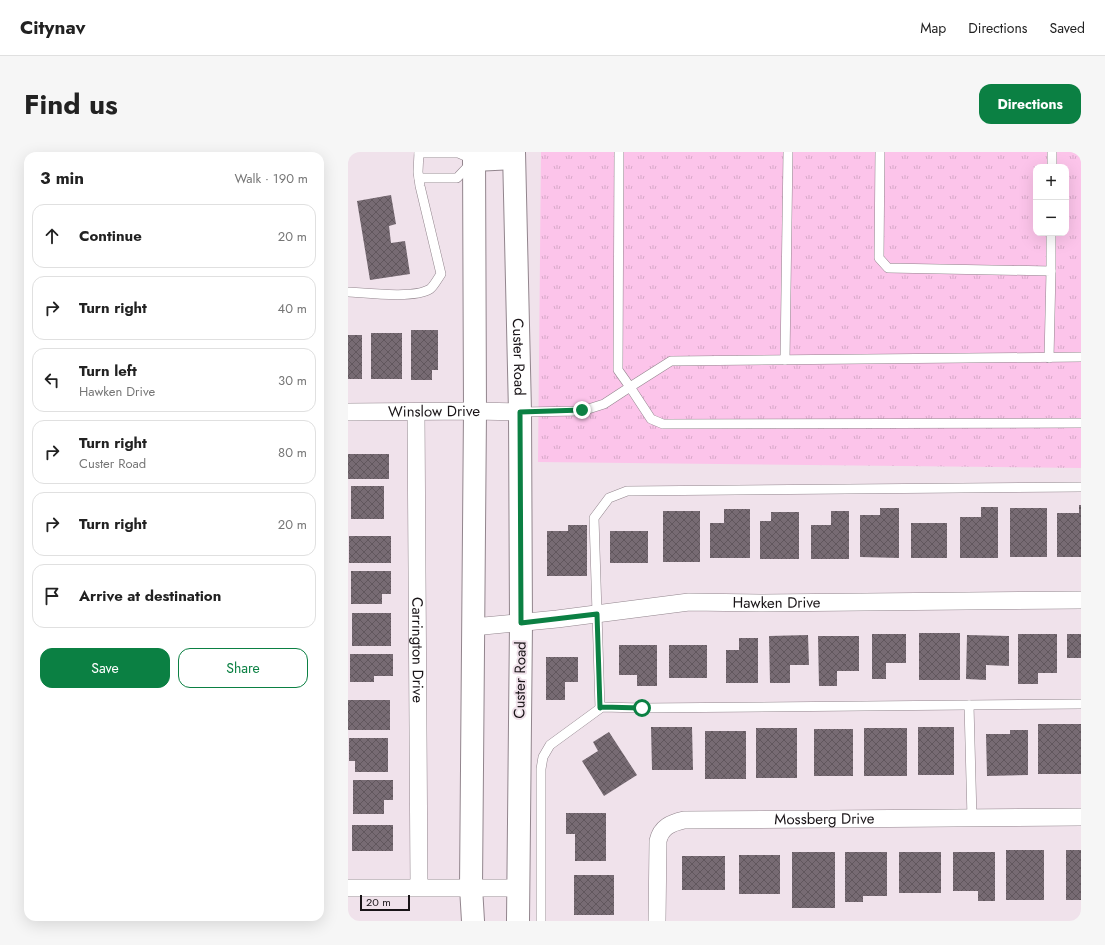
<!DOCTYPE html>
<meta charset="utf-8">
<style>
:root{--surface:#fff;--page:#f6f6f6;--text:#222;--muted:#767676;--line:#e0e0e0;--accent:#0b8043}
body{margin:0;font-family:Jost,sans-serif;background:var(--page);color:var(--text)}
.controls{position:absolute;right:12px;top:12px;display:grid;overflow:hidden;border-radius:8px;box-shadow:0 4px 16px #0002}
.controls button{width:36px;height:36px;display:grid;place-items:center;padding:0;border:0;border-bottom:1px solid var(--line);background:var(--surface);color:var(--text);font:20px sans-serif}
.scale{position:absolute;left:12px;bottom:10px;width:50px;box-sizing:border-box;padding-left:4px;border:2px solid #191417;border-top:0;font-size:11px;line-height:14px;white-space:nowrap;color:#191417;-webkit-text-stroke:3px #f0e2eb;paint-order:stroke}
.stop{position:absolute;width:12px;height:12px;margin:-9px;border:3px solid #0b8043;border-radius:50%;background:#fff}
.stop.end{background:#0b8043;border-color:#fff;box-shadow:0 1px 4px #0008}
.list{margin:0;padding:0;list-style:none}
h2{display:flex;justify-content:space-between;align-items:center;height:52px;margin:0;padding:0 16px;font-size:17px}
h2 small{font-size:13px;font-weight:400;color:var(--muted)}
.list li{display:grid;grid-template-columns:26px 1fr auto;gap:12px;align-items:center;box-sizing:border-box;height:64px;margin:0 8px 8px;padding:0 8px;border:1px solid var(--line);border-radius:12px}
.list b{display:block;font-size:15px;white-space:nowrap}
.list p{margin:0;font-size:13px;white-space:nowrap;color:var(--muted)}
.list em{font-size:13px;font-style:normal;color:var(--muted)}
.actions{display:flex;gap:8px;padding:12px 16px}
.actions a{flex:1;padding:9px 0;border:1px solid var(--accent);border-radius:12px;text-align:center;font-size:14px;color:var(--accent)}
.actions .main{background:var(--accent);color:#fff}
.icon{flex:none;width:22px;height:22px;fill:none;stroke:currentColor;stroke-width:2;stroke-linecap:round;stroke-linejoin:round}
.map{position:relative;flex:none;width:733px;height:769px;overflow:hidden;border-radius:12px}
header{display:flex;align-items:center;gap:24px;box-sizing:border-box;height:56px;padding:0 20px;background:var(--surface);border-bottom:1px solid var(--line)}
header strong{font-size:19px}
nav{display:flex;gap:22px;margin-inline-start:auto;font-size:14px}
.intro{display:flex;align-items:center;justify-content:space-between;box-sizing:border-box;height:96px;padding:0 24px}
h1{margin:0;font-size:28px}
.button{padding:10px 18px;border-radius:12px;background:var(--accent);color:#fff;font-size:14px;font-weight:700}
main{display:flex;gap:24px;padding:0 24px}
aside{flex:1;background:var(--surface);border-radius:12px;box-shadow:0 4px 16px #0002}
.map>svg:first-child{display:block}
</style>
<header>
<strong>Citynav</strong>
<nav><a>Map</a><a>Directions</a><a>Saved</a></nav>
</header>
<div class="intro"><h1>Find us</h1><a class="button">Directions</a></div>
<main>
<aside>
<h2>3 min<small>Walk · 190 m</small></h2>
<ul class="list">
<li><svg class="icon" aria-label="ahead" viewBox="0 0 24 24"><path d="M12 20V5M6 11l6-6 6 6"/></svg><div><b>Continue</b></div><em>20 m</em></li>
<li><svg class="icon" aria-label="right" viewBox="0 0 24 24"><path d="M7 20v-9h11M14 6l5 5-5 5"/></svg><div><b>Turn right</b></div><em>40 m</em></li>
<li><svg class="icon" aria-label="left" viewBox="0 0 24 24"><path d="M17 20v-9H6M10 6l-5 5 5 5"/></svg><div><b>Turn left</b><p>Hawken Drive</p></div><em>30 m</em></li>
<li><svg class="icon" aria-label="right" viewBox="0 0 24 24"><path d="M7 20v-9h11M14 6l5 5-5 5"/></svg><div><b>Turn right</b><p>Custer Road</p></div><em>80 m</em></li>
<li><svg class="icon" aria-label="right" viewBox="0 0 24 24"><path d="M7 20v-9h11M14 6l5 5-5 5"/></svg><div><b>Turn right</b></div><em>20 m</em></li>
<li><svg class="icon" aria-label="arrive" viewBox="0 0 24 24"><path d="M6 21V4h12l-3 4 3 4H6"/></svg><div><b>Arrive at destination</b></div></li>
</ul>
<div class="actions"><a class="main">Save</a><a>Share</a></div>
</aside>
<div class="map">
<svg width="733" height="769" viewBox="0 0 733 769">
<defs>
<pattern id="park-tufts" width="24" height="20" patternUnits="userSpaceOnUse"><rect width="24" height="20" fill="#fcc4ea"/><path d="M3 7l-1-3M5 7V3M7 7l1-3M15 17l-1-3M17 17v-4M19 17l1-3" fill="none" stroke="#d7a8c8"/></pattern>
<pattern id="building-cross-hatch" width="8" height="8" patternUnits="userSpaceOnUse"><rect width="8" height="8" fill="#776b73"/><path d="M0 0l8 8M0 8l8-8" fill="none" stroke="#61575d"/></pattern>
</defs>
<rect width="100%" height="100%" fill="#f0e2eb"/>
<!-- park -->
<path fill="url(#park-tufts)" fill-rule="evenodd" d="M193,0H733V316L190,310ZM688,15H718V81H688Z"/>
<!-- building -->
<g fill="url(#building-cross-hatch)">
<polygon points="43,43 48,72 41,74 43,91 57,89 62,122 22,128 9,49"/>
<polygon points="63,178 90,178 90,218 84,218 84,228 63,228"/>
<rect x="23" y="181" width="31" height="46"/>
<rect x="0" y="183" width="14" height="44"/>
<rect x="0" y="302" width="41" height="25"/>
<rect x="3" y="334" width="33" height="33"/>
<polygon points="731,353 733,353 733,405 709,405 709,361 731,361"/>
<polygon points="633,355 650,355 650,406 612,406 612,365 633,365"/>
<polygon points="532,356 551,356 551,406 512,405 512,363 532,363"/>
<rect x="662" y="356" width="37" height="49"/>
<polygon points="376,357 402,357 402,406 362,406 362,371 376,371"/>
<rect x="315" y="359" width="37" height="51"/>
<polygon points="483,359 501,359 501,407 463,407 463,373 483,373"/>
<polygon points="423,360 451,360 451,407 412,407 412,369 423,369"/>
<rect x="563" y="371" width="36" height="35"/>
<polygon points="220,373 239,373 239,424 199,424 199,379 220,379"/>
<rect x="262" y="379" width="38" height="32"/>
<rect x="1" y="384" width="42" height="27"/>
<polygon points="3,419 43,419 43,442 34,442 34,452 3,452"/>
<rect x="4" y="461" width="39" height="33"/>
<rect x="571" y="481" width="41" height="47"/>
<polygon points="524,482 558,482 558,511 538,511 538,527 524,527"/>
<polygon points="670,482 709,482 709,521 690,521 690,532 670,532"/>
<rect x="719" y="482" width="14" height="24"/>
<polygon points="460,483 461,513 442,513 442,531 422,531 421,484"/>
<polygon points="619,483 661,484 661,514 638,513 638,528 618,527"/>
<polygon points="470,484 511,484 511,519 489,519 489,534 471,534"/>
<polygon points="391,486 410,486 410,531 378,531 378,498 391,498"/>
<polygon points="271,493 309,493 309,534 289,534 289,523 271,523"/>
<rect x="321" y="493" width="38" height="33"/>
<polygon points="2,502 45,502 45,524 26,524 26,530 2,530"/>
<polygon points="198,505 230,505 230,530 217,530 217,548 198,548"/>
<rect x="0" y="548" width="42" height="30"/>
<rect x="690" y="572" width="43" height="50"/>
<polygon points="303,575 344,575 345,618 304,618"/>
<rect x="570" y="575" width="36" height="48"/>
<rect x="408" y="576" width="41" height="50"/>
<rect x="516" y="576" width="43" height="48"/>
<rect x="466" y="577" width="39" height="47"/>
<polygon points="662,578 680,578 680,623 639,624 638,582 662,582"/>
<rect x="357" y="579" width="41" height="48"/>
<polygon points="261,580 289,623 256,644 234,609 250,599 245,590"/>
<polygon points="1,586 40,586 40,620 7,620 7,609 1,609"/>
<polygon points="5,628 45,628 45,648 36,648 36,662 5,662"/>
<polygon points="218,661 258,661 258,709 227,709 227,682 218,682"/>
<rect x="4" y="673" width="41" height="26"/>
<rect x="658" y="698" width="38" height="50"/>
<rect x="718" y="698" width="15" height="50"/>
<rect x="444" y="700" width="43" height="56"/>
<polygon points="497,700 539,700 539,744 515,744 515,750 497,750"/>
<rect x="551" y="700" width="42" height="41"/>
<polygon points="605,700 647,700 647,749 630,749 630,739 605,739"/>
<rect x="391" y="703" width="41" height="39"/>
<rect x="334" y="704" width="43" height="34"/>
<rect x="226" y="723" width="40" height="40"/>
</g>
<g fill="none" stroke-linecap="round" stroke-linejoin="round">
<!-- lane casing -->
<g stroke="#92858d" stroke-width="10">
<g id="lane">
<polyline points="271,0 270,218 282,235 323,209 733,205"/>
<polyline points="532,0 531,106 540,116 703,119 701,206"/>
<polyline points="704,15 704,0"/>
<polyline points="71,26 109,26 126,8 110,1 71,1"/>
<polyline points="703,119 703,81"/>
<path d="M0,140C19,141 66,147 82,137C86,134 90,126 93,122L72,34L70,20L71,0"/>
<polyline points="437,208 440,0"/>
<polyline points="172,260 234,259 256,252 282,235 303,267 315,272 733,271"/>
<polyline points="621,553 624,666"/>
<polyline points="252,556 246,366 261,346 279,339 733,335"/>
<polyline points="193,769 193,617 195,605 202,593 254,555 294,556 733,552"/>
</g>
</g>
<!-- street casing -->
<g stroke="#92858d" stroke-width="18">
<g id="street">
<path id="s1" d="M0,260L127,259L172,260"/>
<path id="s2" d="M68,260L71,735"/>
<path id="s3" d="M125,475L209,467L341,450L412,451L733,448"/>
<polyline points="0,736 170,736"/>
<path id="s4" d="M309,769L310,689C313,675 323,671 336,668L733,665"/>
</g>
</g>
<!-- primary casing -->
<g stroke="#92858d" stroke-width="24">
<g id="primary">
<path id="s5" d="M166,0L172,260L173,471L170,769"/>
<polyline points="126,8 166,6"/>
<polyline points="125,769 123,735 127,259 126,0"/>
</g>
</g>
<!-- lane -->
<use href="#lane" stroke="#fff" stroke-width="9"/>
<!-- street -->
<use href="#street" stroke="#fff" stroke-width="17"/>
<!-- primary -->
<use href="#primary" stroke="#fff" stroke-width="22"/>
</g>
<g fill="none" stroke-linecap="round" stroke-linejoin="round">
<!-- route -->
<polyline stroke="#0b8043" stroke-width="5" points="234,258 172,260 173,471 249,462 252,556 254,555 294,556"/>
</g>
<g text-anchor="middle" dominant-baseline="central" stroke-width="4" stroke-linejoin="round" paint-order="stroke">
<!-- street labels -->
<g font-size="15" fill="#191417" stroke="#f0e2eb">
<text stroke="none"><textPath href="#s5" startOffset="205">Custer Road</textPath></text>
<text stroke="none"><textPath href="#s1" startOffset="86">Winslow Drive</textPath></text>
<text stroke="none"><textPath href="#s3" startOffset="305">Hawken Drive</textPath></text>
<text stroke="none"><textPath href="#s2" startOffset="238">Carrington Drive</textPath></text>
<text transform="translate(172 528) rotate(-89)">Custer Road</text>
<text stroke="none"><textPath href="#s4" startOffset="256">Mossberg Drive</textPath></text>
</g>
</g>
</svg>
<div class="controls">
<button>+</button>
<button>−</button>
</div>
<div class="scale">20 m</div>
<div class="stop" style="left:294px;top:556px"></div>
<div class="stop end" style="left:234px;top:258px"></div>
</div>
</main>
